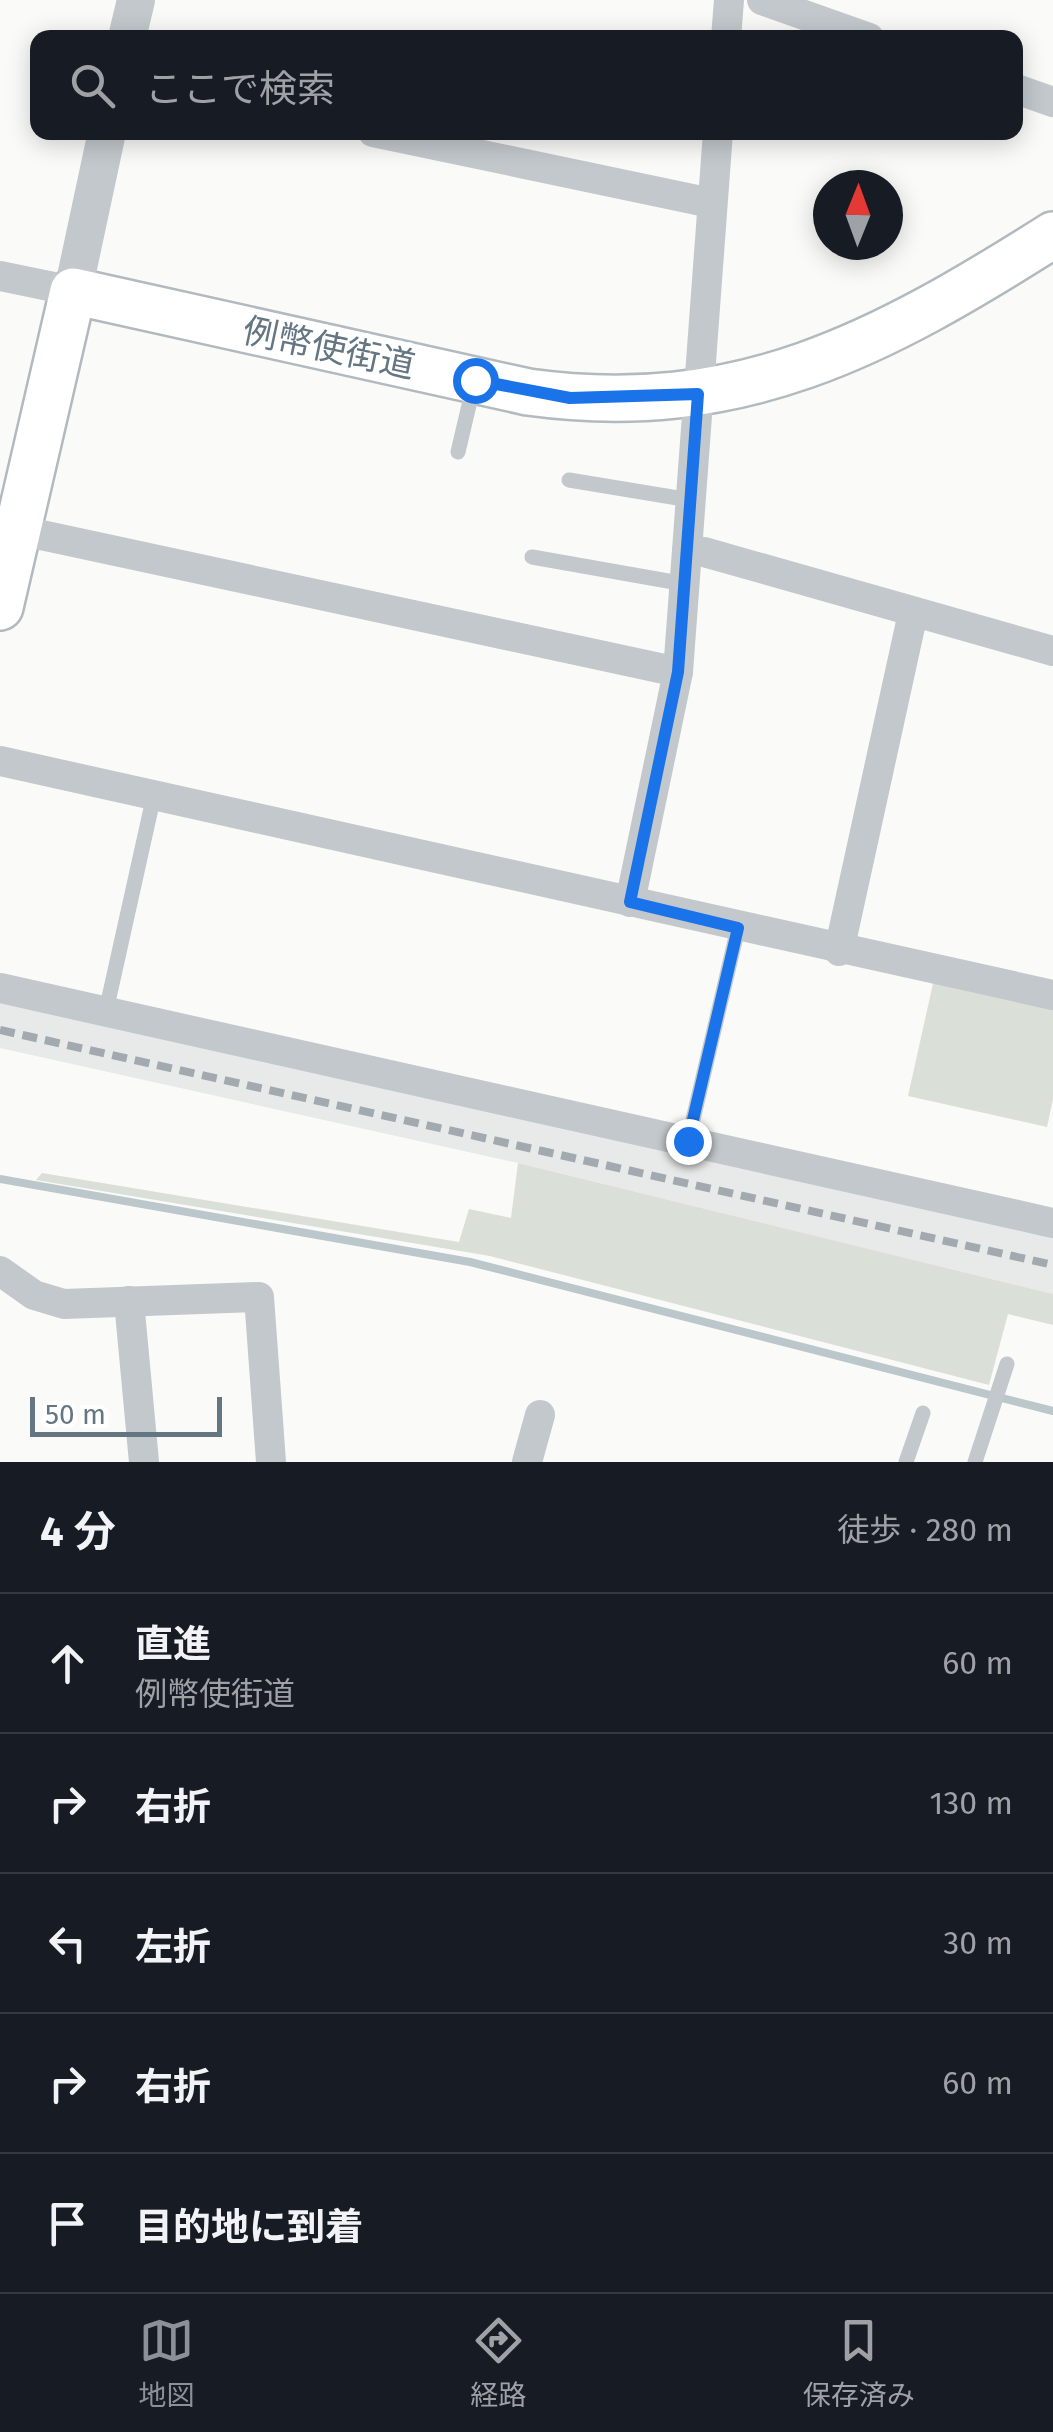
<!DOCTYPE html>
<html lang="ja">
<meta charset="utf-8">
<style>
:root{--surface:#171b24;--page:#242831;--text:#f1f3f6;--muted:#9ea1a6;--line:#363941;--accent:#8c9099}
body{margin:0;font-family:"Fira Sans","Noto Sans JP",sans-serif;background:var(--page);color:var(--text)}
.compass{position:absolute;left:813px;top:170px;width:90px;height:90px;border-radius:50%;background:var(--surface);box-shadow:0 5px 25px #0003;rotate:1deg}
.scale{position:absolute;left:30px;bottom:25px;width:192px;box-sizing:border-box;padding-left:10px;border:5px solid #657683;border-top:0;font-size:28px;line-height:35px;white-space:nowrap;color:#657683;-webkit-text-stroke:8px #fff;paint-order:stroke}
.stop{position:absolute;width:30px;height:30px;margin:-22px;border:8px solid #1a73e8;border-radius:50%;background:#fff}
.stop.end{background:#1a73e8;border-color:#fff;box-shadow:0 2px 10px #0008}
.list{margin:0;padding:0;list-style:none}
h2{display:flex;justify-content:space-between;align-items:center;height:130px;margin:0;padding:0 40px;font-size:42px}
h2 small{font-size:32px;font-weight:400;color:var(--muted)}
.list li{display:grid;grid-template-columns:65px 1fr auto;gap:30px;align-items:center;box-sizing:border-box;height:140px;padding:0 40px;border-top:2px solid var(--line)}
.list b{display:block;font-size:38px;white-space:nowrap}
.list p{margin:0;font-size:32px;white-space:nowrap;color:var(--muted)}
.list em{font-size:32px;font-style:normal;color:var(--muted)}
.icon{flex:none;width:55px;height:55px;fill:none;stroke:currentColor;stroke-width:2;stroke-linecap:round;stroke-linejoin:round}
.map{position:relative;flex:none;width:1053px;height:1462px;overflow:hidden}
.search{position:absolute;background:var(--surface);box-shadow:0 5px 25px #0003;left:30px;right:30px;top:30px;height:110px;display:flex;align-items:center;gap:25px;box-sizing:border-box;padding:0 35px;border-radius:20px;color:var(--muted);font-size:38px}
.sheet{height:830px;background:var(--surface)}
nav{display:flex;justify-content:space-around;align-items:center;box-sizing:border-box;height:140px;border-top:2px solid var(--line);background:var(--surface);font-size:28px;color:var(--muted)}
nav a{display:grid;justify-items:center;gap:5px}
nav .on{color:var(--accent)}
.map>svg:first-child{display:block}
</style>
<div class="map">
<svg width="1053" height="1462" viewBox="0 0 1053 1462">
<rect width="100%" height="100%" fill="#fafaf8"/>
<!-- built -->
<polygon fill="#e8e9e9" points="0,1002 1053,1235 1053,1294 518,1163 0,1048"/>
<!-- green -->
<g fill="#dadfd7">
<polygon points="934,979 1053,1005 1053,1099 1047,1127 908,1096"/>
<polygon points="518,1163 1053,1294 1053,1325 1008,1314 989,1385 490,1256 36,1180 42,1173 459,1242 469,1209 511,1218"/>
</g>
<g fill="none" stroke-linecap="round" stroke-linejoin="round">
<!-- stream -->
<polyline stroke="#bbc7cb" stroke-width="8" points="0,1179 470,1262 1053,1411"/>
<!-- secondary casing -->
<g stroke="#b3babf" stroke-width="50">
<path id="secondary" d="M0,607L73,291L528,392C739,421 881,344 1053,235"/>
</g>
<!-- service -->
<g stroke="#c3c8cc" stroke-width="15">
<polyline points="458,452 474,384"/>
<polyline points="569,480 690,500"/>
<polyline points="532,557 685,584"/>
<polyline points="106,1011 154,795"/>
<polyline points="688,1141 738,928"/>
<polyline points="906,1462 923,1413"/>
<polyline points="975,1462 1007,1364"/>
</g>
<!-- minor -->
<g stroke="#c3c8cc" stroke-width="30">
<polyline points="762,0 869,38"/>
<polyline points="726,38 729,0"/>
<polyline points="1016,89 1053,102"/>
<polyline points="373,132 711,203"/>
<polyline points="0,276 73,291"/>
<polyline points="18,530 678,672"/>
<polyline points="687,551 704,552 1053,651"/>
<polyline points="0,761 1053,995"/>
<polyline points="630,902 678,672 718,132"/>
<polyline points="839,951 913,613"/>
<polyline points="0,988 1053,1223"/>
<polyline points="0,1271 34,1295 64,1304 259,1297 271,1462"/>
<polyline points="129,1301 144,1462"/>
<polyline points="527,1462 540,1415"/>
</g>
<!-- tertiary -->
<g stroke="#c3c8cc" stroke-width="38">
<polyline points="127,38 136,0"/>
<polyline points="73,291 107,132"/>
</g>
<!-- secondary -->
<use href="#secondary" stroke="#fff" stroke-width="45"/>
<!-- rail -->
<polyline stroke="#a2aab0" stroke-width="8" stroke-dasharray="15 8" stroke-linecap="butt" points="0,1030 1053,1265"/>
</g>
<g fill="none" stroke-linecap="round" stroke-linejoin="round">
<!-- route -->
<polyline stroke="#1a73e8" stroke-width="12" points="475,380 570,398 698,394 678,672 630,902 738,928 688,1141"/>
</g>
<g text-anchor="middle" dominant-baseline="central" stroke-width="10" stroke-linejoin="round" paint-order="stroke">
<!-- street labels -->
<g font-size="35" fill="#657683" stroke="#fff">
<text transform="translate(329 348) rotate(12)">例幣使街道</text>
</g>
</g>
</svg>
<svg class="compass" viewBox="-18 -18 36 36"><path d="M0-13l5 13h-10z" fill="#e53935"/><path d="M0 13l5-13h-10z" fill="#9ea1a6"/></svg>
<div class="scale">50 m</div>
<div class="stop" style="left:475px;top:380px"></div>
<div class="stop end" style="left:688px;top:1141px"></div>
<div class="search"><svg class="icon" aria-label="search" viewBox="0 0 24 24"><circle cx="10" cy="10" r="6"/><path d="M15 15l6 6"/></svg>ここで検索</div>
</div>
<section class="sheet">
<h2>4 分<small>徒歩 · 280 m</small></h2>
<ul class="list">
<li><svg class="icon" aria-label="ahead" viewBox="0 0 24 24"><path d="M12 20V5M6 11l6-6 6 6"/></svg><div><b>直進</b><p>例幣使街道</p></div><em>60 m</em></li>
<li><svg class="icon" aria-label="right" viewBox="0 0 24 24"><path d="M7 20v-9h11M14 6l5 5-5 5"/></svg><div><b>右折</b></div><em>130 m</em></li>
<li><svg class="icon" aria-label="left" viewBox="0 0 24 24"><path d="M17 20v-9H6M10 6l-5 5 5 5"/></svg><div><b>左折</b></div><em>30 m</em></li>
<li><svg class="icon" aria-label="right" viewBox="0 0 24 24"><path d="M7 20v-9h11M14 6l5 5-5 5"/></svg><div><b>右折</b></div><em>60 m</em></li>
<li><svg class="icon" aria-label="arrive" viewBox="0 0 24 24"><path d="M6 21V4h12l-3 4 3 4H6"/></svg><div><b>目的地に到着</b></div></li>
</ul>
</section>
<nav>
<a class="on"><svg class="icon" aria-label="map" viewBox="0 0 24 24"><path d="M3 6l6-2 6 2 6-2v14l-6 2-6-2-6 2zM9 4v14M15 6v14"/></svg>地図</a>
<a><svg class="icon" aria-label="directions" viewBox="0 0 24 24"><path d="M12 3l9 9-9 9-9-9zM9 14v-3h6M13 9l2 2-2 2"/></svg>経路</a>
<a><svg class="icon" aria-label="saved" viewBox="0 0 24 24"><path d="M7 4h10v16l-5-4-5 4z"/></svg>保存済み</a>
</nav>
